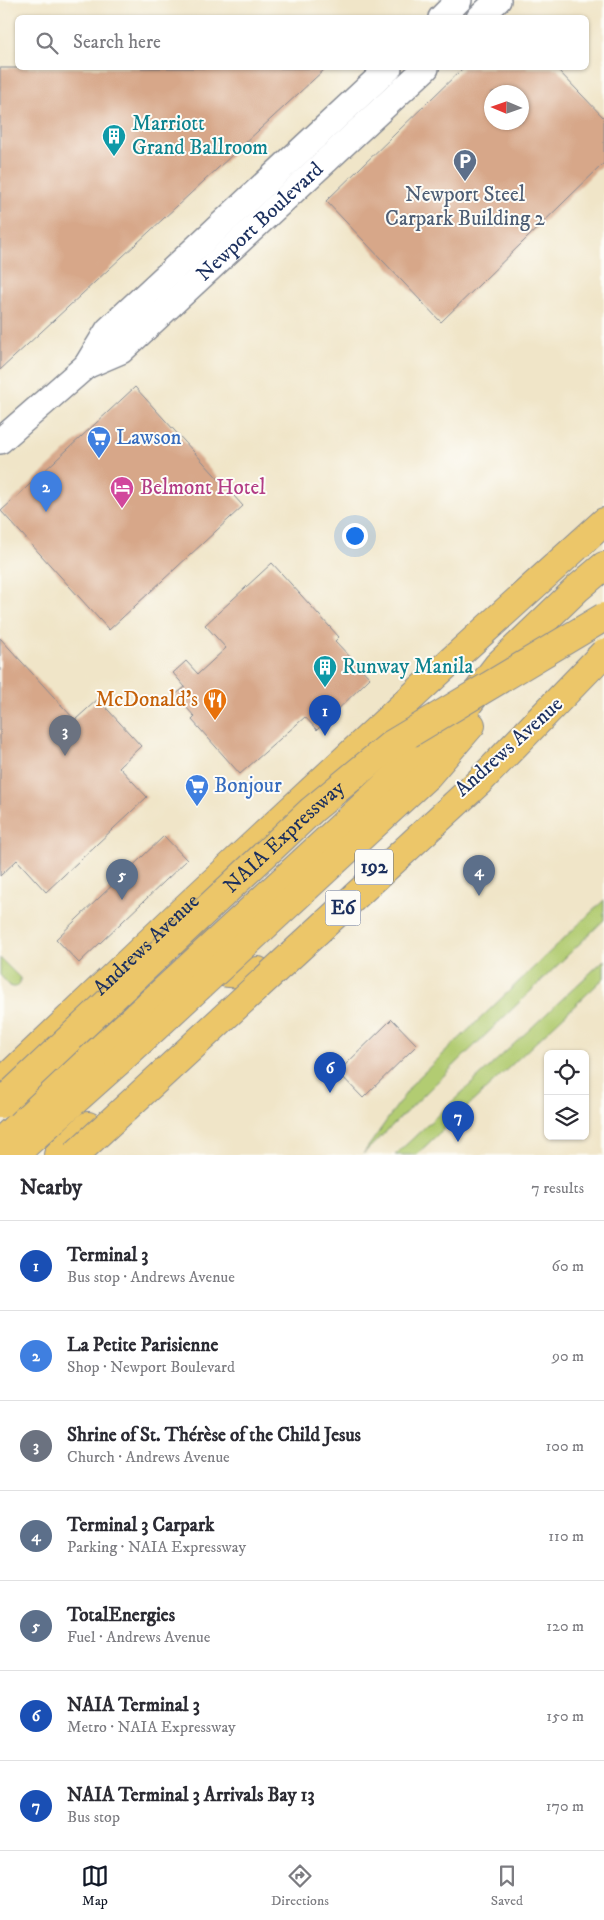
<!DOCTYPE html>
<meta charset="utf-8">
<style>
:root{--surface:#fff;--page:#f2f2f3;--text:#2b2b33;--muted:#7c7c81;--line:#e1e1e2;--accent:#111827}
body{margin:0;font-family:"IM FELL DW Pica",serif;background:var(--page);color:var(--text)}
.controls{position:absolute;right:15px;bottom:15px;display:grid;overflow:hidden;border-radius:8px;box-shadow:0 1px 4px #0004}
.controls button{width:45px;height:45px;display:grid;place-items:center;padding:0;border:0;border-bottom:1px solid var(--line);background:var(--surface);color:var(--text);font:25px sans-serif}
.compass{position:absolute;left:484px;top:85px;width:45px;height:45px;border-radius:50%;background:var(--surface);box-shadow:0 1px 4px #0004;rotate:272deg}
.you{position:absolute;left:354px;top:535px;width:18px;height:18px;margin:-12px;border:4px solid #fff;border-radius:50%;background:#1a73e8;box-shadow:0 0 0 8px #1a73e833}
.badge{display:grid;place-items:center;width:32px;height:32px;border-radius:50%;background:var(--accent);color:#fff;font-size:16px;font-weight:700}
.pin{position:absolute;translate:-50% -41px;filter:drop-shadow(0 1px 2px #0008)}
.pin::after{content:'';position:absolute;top:26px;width:18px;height:15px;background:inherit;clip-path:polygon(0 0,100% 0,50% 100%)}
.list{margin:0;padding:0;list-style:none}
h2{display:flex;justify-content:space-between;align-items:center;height:65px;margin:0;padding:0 20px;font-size:21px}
h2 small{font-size:16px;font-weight:400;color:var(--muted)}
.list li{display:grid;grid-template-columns:32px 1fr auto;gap:15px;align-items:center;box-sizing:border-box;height:90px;padding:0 20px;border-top:1px solid var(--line)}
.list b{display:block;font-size:19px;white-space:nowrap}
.list p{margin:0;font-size:16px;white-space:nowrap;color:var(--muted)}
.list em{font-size:16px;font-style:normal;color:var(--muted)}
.icon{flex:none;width:28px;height:28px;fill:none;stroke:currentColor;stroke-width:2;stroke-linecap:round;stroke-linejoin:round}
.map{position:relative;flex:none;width:604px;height:1155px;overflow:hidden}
.search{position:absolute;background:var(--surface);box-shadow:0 1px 4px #0004;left:15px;right:15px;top:15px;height:55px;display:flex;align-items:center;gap:12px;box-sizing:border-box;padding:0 18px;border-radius:8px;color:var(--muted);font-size:19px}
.sheet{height:695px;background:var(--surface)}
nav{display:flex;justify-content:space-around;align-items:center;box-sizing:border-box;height:70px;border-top:1px solid var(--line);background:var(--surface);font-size:14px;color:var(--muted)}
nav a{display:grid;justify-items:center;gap:2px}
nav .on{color:var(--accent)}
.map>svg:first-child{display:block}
</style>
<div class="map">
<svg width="604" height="1155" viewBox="0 0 604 1155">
<rect width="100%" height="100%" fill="#fdfcf7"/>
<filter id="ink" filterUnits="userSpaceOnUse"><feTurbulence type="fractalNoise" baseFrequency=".02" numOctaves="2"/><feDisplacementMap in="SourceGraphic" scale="10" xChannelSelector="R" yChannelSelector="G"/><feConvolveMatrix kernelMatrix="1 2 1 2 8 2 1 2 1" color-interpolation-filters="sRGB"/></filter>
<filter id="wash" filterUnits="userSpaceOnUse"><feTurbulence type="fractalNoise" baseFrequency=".0096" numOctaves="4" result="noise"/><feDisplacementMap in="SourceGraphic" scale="20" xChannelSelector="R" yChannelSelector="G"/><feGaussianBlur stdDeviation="1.12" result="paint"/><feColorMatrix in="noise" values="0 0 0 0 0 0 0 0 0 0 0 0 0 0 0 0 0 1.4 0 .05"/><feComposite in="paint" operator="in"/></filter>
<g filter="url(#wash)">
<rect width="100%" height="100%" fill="#f0e5c8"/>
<!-- green -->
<g fill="#b2cc72" stroke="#667e68">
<polygon points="604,900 604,920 363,1154 413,1083"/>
<polygon points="0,958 20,978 20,983 16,987 11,987 0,975"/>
<polygon points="604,960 604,978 416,1155 395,1155"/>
</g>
<g id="blocks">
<!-- building -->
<g fill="#d7a789" fill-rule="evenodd">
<polygon points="0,68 326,68 0,370"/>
<path d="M463,68H556L604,118V163L441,322L326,201ZM492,92H522V122H492Z"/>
<polygon points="135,387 243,506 109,630 1,511"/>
<polygon points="272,563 339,637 335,641 370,678 317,730 305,717 240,774 192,720 195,717 175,695 185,687 173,673 186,661 198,674 226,648 205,625"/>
<polygon points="0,638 75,720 98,699 141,746 119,767 147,797 46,892 17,860 0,876"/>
<polygon points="164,836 187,860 79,963 56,939"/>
<polygon points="392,1019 417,1045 363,1098 338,1072"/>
</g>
</g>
</g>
<g filter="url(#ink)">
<use href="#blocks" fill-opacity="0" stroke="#868a93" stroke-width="1"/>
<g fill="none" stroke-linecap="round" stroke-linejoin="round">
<!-- minor casing -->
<g stroke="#868a93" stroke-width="28">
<g id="minor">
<polyline points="441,18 459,0"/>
<polyline points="479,18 498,0"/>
<path id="s1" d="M86,366L121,351L426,68"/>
<polyline points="0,441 86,366 108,330 389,68"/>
</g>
</g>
<!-- major casing -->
<g stroke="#868a93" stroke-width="30">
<g id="major">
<path d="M193,903C193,917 191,932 194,945C201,976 234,976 258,971"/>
<path id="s2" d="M0,1084L180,913L441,670L604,522"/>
<polyline points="58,1155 88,1126"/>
</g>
</g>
<!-- highway casing -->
<g stroke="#868a93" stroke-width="30">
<g id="highway">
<polyline points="413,760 465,708 498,665 578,588 604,566"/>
<polyline points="428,775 471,725"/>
<polyline points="0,1142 104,1046"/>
<polyline points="19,1155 25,1145 119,1061"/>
</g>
</g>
<!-- minor -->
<use href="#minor" stroke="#fff" stroke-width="25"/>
<!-- major -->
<use href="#major" stroke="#ecc669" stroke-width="28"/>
<!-- highway -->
<use href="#highway" stroke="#ecc669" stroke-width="28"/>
<!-- highway-bridge casing -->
<g stroke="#868a93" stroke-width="30" stroke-linecap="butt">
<g id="highway-bridge">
<polyline points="104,1046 413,760"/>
<polyline points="119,1061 428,775"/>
<path id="s3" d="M0,1104L312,810L392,744L604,617"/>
<polyline points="75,1155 479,782 604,653"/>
</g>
</g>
<!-- highway-bridge -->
<use href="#highway-bridge" stroke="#ecc669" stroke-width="28"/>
</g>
</g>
<!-- icons -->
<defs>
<g id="building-pin" transform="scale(1.25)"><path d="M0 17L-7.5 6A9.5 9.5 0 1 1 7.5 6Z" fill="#0f9aa8" stroke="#fdfcf7"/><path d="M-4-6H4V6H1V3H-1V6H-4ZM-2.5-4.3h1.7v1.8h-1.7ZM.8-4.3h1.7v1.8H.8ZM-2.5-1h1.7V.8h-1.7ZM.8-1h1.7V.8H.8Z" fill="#fff"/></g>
<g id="parking-pin" transform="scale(1.25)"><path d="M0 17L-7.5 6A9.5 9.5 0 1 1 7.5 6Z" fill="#5c6f8a" stroke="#fdfcf7"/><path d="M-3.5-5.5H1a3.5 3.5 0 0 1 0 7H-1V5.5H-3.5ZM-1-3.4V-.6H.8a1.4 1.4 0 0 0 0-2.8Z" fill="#fff"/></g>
<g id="supermarket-pin" transform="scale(1.25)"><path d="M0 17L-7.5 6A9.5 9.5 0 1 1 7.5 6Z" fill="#3f7fe0" stroke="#fdfcf7"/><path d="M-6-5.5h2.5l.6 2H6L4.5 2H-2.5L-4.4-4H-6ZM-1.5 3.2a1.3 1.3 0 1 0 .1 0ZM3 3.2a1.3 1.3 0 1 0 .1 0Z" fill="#fff"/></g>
<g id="hotel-pin" transform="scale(1.25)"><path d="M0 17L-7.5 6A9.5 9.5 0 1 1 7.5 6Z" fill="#d1479c" stroke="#fdfcf7"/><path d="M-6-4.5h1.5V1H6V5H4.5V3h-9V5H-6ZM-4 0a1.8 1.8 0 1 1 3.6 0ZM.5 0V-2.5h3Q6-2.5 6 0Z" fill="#fff"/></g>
<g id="restaurant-pin" transform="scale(1.25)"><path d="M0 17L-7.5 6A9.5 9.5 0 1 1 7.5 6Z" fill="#e8710a" stroke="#fdfcf7"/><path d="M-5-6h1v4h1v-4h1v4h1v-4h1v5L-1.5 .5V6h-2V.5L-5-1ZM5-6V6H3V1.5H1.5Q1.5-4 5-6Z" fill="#fff"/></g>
</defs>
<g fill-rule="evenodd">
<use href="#building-pin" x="114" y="136"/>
<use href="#parking-pin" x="465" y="161"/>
<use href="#supermarket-pin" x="99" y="438"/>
<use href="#hotel-pin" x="122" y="488"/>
<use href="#building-pin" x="325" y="667"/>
<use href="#restaurant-pin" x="215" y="700"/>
<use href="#supermarket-pin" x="197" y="786"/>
</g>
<g text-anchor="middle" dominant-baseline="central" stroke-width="4" stroke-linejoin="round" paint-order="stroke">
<!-- shield labels -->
<g fill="#fdfcf7" stroke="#5f6c8c" stroke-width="1">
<rect x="355" y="849.5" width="38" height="35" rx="4"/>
<rect x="325.5" y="890.5" width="35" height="35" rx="4"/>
</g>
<g font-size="20" font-weight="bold" fill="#1b2f5e">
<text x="374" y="867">192</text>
<text x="343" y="908">E6</text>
</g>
<!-- culture labels -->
<g font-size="21" fill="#0d838f" stroke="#fdfcf7" text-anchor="start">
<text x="132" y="124">Marriott<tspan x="132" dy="24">Grand Ballroom</tspan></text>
<text x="342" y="667">Runway Manila</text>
</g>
<!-- service labels -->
<g font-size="21" fill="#4e5e75" stroke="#fdfcf7">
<text x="465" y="195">Newport Steel<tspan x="465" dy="24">Carpark Building 2</tspan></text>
</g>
<!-- street labels -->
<g font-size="21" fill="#1b2f5e" stroke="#fdfcf7">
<text stroke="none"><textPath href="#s1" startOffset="228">Newport Boulevard</textPath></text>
<text transform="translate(509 747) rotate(-42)">Andrews Avenue</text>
<text stroke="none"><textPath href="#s3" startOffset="390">NAIA Expressway</textPath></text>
<text stroke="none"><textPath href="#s2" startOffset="202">Andrews Avenue</textPath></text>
</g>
<!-- shop labels -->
<g font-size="21" fill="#366cbe" stroke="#fdfcf7" text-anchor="start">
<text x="116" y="438">Lawson</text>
<text x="214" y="786">Bonjour</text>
</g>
<!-- hotel labels -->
<g font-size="21" fill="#b23c85" stroke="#fdfcf7" text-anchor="start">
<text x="140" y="488">Belmont Hotel</text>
</g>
<!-- food labels -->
<g font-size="21" fill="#c56008" stroke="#fdfcf7" text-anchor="end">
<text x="198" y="700">McDonald's</text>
</g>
</g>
</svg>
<div class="controls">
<button><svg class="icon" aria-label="locate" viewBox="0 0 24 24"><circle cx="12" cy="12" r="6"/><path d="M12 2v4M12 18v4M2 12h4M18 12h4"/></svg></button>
<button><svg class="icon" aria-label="layers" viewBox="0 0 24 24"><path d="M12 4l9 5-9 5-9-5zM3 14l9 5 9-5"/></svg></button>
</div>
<svg class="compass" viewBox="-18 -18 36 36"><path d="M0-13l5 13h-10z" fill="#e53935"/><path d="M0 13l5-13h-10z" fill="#7c7c81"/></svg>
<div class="you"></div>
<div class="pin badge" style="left:325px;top:736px;background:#1a4fb4">1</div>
<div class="pin badge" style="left:46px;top:512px;background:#3f7fe0">2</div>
<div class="pin badge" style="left:65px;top:756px;background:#6b7280">3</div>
<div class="pin badge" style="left:479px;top:896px;background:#5c6f8a">4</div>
<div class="pin badge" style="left:122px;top:900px;background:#5c6f8a">5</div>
<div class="pin badge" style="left:330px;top:1093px;background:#1a4fb4">6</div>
<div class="pin badge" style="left:458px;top:1142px;background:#1a4fb4">7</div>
<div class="search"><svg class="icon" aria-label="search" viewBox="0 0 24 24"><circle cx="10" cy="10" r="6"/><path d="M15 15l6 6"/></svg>Search here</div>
</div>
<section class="sheet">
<h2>Nearby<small>7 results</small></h2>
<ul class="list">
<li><span class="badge" style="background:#1a4fb4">1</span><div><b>Terminal 3</b><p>Bus stop · Andrews Avenue</p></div><em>60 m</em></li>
<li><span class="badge" style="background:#3f7fe0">2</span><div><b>La Petite Parisienne</b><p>Shop · Newport Boulevard</p></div><em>90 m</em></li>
<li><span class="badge" style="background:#6b7280">3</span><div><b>Shrine of St. Thérèse of the Child Jesus</b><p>Church · Andrews Avenue</p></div><em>100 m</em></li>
<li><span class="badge" style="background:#5c6f8a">4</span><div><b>Terminal 3 Carpark</b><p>Parking · NAIA Expressway</p></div><em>110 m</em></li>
<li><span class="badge" style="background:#5c6f8a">5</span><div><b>TotalEnergies</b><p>Fuel · Andrews Avenue</p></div><em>120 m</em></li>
<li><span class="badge" style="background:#1a4fb4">6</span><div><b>NAIA Terminal 3</b><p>Metro · NAIA Expressway</p></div><em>150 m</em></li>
<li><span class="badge" style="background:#1a4fb4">7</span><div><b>NAIA Terminal 3 Arrivals Bay 13</b><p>Bus stop</p></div><em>170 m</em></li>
</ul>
</section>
<nav>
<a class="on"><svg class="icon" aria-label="map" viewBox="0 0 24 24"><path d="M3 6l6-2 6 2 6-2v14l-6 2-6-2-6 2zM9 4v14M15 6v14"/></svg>Map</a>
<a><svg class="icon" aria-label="directions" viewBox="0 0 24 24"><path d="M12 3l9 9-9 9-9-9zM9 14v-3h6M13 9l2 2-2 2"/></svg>Directions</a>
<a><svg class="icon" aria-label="saved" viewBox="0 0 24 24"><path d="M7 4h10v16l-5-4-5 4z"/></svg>Saved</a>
</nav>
